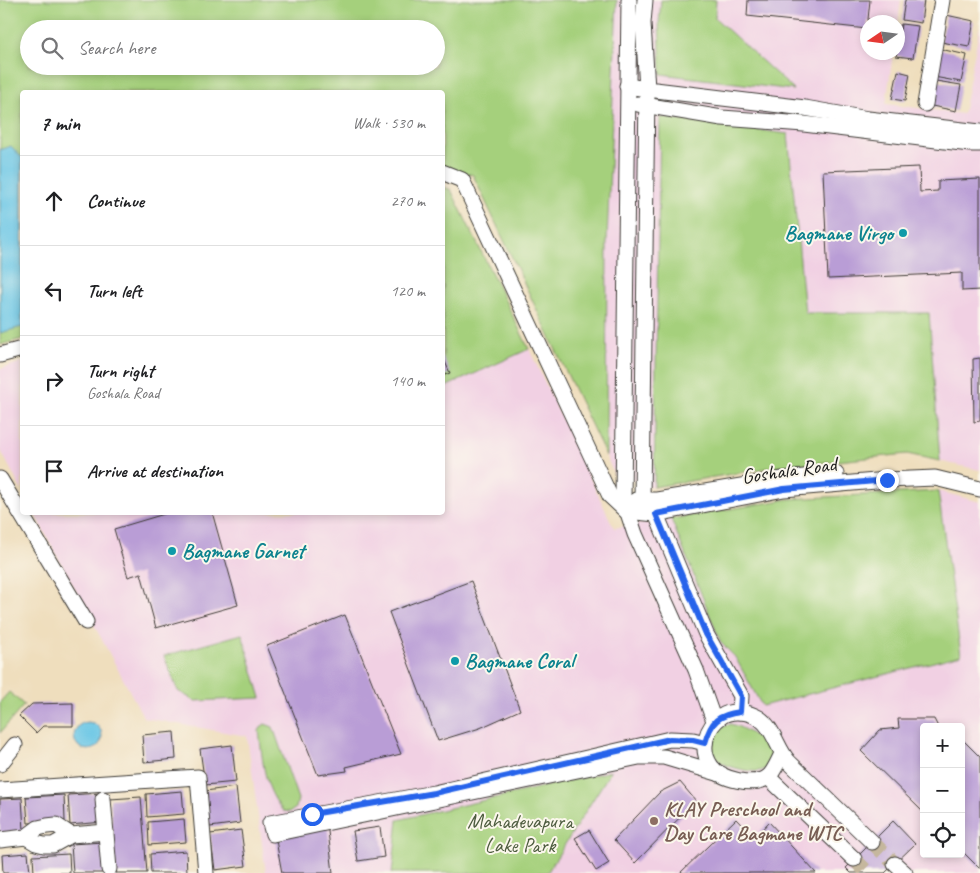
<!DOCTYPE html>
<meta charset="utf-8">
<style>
:root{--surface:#fff;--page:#f2f2f2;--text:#202124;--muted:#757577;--line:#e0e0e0}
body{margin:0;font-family:Caveat,sans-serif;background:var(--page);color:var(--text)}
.controls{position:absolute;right:15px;bottom:15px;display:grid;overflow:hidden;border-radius:5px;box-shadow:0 2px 8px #0003}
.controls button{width:45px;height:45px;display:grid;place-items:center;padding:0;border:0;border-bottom:1px solid var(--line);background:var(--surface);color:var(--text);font:25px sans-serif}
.compass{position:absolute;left:860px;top:15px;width:45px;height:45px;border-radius:50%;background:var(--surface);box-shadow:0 2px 8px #0003;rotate:257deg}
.stop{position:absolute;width:15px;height:15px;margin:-11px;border:4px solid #2563eb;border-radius:50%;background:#fff}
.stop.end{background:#2563eb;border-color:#fff;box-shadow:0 1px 5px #0008}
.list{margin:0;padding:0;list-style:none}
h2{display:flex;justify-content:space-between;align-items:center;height:65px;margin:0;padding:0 20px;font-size:21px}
h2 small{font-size:16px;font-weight:400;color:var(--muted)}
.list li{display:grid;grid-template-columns:32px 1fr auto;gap:15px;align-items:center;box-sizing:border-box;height:90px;padding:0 20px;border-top:1px solid var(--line)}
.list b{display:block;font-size:19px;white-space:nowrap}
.list p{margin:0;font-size:16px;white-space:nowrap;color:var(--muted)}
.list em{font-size:16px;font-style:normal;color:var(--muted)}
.icon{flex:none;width:28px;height:28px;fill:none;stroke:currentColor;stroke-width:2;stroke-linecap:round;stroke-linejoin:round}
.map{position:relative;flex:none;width:980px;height:873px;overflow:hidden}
.search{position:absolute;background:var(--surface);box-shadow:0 2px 8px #0003;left:20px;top:20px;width:425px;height:55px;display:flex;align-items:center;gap:12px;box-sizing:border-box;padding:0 18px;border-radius:28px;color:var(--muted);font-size:19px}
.panel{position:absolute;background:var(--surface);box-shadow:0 2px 8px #0003;left:20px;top:90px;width:425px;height:425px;border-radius:5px}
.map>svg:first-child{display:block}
</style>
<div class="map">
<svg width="980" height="873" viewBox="0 0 980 873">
<rect width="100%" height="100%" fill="#fbf7ec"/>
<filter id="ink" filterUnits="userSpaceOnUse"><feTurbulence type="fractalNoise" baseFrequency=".02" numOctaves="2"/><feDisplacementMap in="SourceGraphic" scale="10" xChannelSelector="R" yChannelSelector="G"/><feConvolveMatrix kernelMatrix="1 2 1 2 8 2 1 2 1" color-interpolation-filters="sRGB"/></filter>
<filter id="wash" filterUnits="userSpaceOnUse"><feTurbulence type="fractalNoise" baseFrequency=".0096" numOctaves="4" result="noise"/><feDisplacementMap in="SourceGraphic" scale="20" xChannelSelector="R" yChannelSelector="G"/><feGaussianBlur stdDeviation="1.12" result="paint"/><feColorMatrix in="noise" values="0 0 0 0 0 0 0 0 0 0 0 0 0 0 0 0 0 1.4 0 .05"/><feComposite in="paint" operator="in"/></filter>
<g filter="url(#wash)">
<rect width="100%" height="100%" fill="#efdebd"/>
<!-- built -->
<g fill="#f1d0e3" fill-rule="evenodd">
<polygon points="617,0 901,0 898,23 868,22 868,52 893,53 886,104 963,114 980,25 980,470 907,454 768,468 654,487 614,474 606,456 607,240"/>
<path d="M529,349L614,528L789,499L938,491L980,502V873H547L610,771L398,820L392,873H266L247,736L144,718L34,513L442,512L443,388ZM924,727H961V854H924Z"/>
<polygon points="22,362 22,491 0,449 0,369"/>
</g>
<!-- green -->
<g fill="#a5d07c" stroke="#60764c" fill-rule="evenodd">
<path d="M0,0H617L607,240L606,456L473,175L443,167L442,92H22V339L0,345ZM29,29H436V66H29Z"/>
<polygon points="661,0 716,0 715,18 794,90 661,74 659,23"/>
<polygon points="660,117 788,134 805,313 929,313 940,461 907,454 768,468 654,487"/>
<polygon points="444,187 451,190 529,349 443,388"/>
<polygon points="938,491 961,655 762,706 735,657 721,643 671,519 789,499"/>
<polygon points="242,634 261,698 195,701 178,691 164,656"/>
<polygon points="9,692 24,705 0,733 0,702"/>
<path d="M265,724L273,727L298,799L296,808L290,812L283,811C263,786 263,762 259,731L262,726Z"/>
<path d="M730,724C742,726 770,743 771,756C771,761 769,764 767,768C759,773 753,771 744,770C735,768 725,766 718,760C705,748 713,726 730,724Z"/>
<polygon points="611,771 547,873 392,873 398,820"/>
</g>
<!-- water -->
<g fill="#66c5e5" stroke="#417080">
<polygon points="11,146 22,158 22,327 0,333 0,150"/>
<circle cx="88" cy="736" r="14"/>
</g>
<g id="blocks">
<!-- building -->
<g fill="#b99dd6">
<polygon points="748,0 870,0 867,29 747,16"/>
<polygon points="905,0 924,0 921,23 902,20"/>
<polygon points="946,15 974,21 969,47 941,42"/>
<polygon points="901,24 918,26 913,58 896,56"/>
<polygon points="940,49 967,55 961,82 934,77"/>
<polygon points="898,71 910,74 905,101 892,99"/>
<polygon points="936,81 961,85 956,111 932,106"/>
<polygon points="919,167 920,192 938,191 938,181 980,179 980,290 962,291 962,273 828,279 823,171"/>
<polygon points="442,355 450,373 442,376"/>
<polygon points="980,358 980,421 974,422 973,359"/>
<polygon points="171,512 212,512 238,605 156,628 141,573 128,577 114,529"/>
<polygon points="471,581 520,710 480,728 438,741 389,612"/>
<polygon points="345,615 401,754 346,767 347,771 318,775 267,646"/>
<polygon points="73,703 73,726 43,726 36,733 19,716 32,704"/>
<polygon points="898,719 934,719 938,727 924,727 924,813 861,751 880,730 899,728"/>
<polygon points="174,732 176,759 144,762 142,735"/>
<polygon points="961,738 980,757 980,869 961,850"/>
<polygon points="232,745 236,782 205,785 200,749"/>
<polygon points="680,782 696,801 635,863 614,840 660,792"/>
<polygon points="236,787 240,823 210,827 205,791"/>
<polygon points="182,791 184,814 147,817 146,794"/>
<polygon points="101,793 103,822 70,825 68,795"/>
<polygon points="64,795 65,821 28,823 26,797"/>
<polygon points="141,797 147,873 116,873 110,799"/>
<polygon points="22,798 24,831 0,833 0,799"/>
<polygon points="184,819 186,842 149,845 148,822"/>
<polygon points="736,819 754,838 769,822 816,873 680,873"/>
<polygon points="893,821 915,844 885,873 851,873 846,868"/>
<polygon points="327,823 333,873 282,873 275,835"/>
<polygon points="380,827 384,857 358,861 353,831"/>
<polygon points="241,830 246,866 215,870 210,834"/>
<polygon points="589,830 609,863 596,871 575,838"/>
<polygon points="104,842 106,873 73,873 71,844"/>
<polygon points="186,851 187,873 151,873 150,854"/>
<polygon points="28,853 30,873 3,873 2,855"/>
<polygon points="69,854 70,873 34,873 33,856"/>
</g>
</g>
</g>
<g filter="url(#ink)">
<use href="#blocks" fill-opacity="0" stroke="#3c3934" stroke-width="1"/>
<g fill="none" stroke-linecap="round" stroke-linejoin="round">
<!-- minor-tunnel -->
<g stroke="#c5b79d" stroke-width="15" stroke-dasharray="15 8" stroke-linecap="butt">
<polyline points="872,842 895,864"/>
<polyline points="854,859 868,873"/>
</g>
<!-- minor casing -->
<g stroke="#3c3934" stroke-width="17">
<g id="minor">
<polyline points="629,0 623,498 635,534 696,670 714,721"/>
<polyline points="645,0 643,23 647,89 805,108 868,119 980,132"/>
<polyline points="627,86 647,89 642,501 656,514 706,634 741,696 740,712"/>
<polyline points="638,104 722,118 804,124 970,144 980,144"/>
<polyline points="925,104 942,0"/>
<polyline points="442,172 462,180 610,496 626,511 656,514 784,489 887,480 935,478 980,489"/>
<polyline points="0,355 22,349"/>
<polyline points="0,479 86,622"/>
<polyline points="636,500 657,500 783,479 836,474"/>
<polyline points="705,743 693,740 670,739 434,793 270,823 273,834 639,757 664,757 721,774"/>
<path d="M782,754C778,761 774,772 768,777C754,787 721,780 711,766C699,749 706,727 722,716C732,709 749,712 759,718C774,728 777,749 789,762L872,842"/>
<polyline points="0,764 15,745"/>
<polyline points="768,777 854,859"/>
<polyline points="0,790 198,777 206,873"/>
<polyline points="103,799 109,869"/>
<polyline points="26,837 36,843 44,845 53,845 71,835 106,832"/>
<polyline points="0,840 26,837 38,828 47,826 56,825 71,835"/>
<polyline points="895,864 905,873"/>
</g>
</g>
<!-- minor -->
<use href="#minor" stroke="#fff" stroke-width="15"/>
</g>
</g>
<g fill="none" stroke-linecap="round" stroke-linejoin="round" filter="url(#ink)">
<!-- route -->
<path stroke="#2563eb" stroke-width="6" d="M312,814L434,793L670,739L693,740L705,743C711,721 718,715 740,712L741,696L706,634L656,514L784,489L887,480"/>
</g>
<!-- markers -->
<g fill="#0f9aa8" stroke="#fbf7ec" stroke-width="2">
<circle cx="903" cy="233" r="5"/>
<circle cx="172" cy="551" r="5"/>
<circle cx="455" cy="661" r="5"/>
</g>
<circle fill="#8d6e63" stroke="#fbf7ec" stroke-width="2" cx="654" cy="821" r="5"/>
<g text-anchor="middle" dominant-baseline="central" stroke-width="4" stroke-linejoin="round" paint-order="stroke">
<!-- culture labels -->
<g font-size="21" font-weight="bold" fill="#0d838f" stroke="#fbf7ec" text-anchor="start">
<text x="893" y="233" text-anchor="end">Bagmane Virgo</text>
<text x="182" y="551">Bagmane Garnet</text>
<text x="465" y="661">Bagmane Coral</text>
</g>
<!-- street labels -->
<g font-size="21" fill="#1c1c1c" stroke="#fbf7ec">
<text transform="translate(789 470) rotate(-8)">Goshala Road</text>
</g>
<!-- education labels -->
<g font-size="21" font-weight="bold" fill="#785e54" stroke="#fbf7ec" text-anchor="start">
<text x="664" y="809">KLAY Preschool and<tspan x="664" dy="24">Day Care Bagmane WTC</tspan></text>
</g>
<!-- park labels -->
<g font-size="21" fill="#4c5b3e" stroke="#fbf7ec">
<text x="520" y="821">Mahadevapura<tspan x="520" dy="24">Lake Park</tspan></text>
</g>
</g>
</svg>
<div class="controls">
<button>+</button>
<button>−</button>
<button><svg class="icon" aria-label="locate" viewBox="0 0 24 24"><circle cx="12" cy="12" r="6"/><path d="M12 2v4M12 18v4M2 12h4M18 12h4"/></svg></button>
</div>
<svg class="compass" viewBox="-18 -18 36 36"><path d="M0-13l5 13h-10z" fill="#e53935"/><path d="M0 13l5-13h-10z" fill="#757577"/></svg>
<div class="stop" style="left:312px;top:814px"></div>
<div class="stop end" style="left:887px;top:480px"></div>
<div class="search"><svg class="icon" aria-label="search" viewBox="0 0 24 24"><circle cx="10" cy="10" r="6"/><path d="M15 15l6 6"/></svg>Search here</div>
<section class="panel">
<h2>7 min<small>Walk · 530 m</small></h2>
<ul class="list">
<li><svg class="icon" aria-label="ahead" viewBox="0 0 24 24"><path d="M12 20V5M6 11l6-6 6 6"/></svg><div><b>Continue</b></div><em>270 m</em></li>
<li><svg class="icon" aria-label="left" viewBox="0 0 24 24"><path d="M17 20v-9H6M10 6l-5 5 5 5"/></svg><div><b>Turn left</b></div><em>120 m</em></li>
<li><svg class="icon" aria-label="right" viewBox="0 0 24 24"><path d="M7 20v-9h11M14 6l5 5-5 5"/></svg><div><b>Turn right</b><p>Goshala Road</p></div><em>140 m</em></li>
<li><svg class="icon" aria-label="arrive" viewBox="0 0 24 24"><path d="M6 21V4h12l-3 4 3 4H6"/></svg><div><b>Arrive at destination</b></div></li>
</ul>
</section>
</div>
